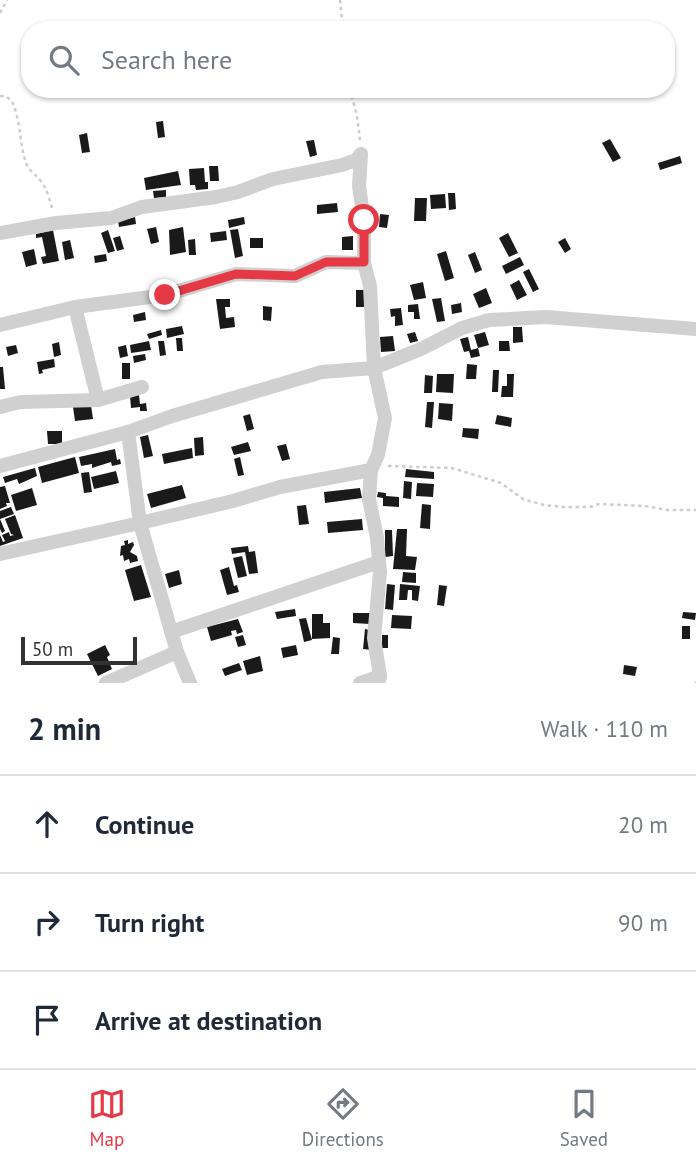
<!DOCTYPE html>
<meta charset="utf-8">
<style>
:root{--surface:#fff;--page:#f6f6f7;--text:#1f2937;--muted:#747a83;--line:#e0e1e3;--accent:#e63946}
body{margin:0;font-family:"PT Sans",sans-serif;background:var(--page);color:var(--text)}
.scale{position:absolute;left:21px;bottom:18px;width:116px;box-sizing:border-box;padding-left:7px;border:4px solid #333;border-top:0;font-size:19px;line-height:24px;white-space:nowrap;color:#333;-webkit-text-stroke:5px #fff;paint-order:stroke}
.stop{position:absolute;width:21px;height:21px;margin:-16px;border:5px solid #e63946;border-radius:50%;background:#fff}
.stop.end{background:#e63946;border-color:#fff;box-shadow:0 2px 7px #0008}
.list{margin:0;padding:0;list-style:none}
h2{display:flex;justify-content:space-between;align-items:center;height:91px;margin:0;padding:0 28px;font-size:30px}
h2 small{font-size:23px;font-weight:400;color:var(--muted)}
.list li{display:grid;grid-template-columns:46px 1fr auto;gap:21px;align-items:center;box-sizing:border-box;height:98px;padding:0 28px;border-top:2px solid var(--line)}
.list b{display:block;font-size:26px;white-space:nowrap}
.list em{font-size:23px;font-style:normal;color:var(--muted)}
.icon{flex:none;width:38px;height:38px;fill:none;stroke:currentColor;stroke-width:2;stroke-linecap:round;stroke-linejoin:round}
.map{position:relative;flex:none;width:696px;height:683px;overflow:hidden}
.search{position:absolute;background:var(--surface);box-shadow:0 2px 5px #0004;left:21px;right:21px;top:21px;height:77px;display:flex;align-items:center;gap:18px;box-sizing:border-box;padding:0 24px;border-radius:28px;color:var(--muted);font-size:26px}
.sheet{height:385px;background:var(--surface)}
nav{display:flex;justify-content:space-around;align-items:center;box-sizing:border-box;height:98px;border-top:2px solid var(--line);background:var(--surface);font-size:19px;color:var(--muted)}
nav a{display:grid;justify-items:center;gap:4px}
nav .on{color:var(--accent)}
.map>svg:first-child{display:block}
</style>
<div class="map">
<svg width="696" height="683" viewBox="0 0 696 683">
<rect width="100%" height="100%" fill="#fff"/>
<!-- building -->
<g fill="#1a1a1a">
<polygon points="163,121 165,137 158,138 156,122"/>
<polygon points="87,133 90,152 82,153 79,135"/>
<polygon points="610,139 621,158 613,162 602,143"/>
<polygon points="314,140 317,155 310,157 306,141"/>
<polygon points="680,156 682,163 660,170 658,163"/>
<polygon points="209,166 218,166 219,181 210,181"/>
<polygon points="204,168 205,182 208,182 208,189 196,190 195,185 190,185 189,169"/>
<polygon points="178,171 181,185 146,190 144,178"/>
<polygon points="166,190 166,197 154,198 153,191"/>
<polygon points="448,193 455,193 456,209 449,210"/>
<polygon points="445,194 446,208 431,209 430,195"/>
<polygon points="415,198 427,198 426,221 414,221"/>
<polygon points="337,203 338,212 317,214 317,205"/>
<polygon points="380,214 389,215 387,228 379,227"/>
<polygon points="135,217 136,224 119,227 118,221"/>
<polygon points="244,217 245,224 229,228 228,220"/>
<polygon points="156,227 159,242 151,244 147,229"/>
<polygon points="183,227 186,252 170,255 169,230"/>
<polygon points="238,229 243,256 235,258 230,230"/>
<polygon points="53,230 59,261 43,264 41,257 46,256 42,237 36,238 36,234"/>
<polygon points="108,230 115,251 108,253 101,233"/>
<polygon points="226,231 227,240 211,242 210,233"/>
<polygon points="508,233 518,253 509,257 499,238"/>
<polygon points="120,236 124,249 117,251 113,238"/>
<polygon points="353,236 353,250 342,250 342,237"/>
<rect x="250" y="238" width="13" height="10"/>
<polygon points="565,238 571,249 565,253 558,242"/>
<polygon points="195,239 196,255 189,255 188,240"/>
<polygon points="70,240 74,258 65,260 62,242"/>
<polygon points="34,249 37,264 26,267 22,252"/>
<polygon points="446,251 454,278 445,281 437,254"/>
<polygon points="475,252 482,270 475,273 468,255"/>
<polygon points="106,254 107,261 95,263 94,256"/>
<polygon points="520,257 524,265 506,274 502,266"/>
<polygon points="529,269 539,289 533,292 523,272"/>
<polygon points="519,280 527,295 517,300 510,285"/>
<polygon points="423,282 426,298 414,300 410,285"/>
<polygon points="486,288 492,303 479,308 473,294"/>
<polygon points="356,290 366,290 365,307 356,307"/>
<polygon points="441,298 445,321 437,322 432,299"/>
<polygon points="216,299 230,299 230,307 225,307 226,318 234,317 235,327 220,329"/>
<polygon points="461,303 462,312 452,314 451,305"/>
<polygon points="418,304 420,319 414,319 414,312 408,312 408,305"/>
<polygon points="263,306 272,307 271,321 263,320"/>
<polygon points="401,308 403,325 395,326 395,316 391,317 390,309"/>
<polygon points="145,312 146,320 134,322 133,315"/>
<polygon points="182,326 184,334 167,338 166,329"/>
<polygon points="513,327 522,327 523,342 513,343"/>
<polygon points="161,330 162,335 149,339 147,334"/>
<polygon points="415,332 418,341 410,343 407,334"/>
<polygon points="485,332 489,345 478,348 474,335"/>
<polygon points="393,336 395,351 381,352 380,337"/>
<polygon points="468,337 471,350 478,348 480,356 471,358 469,351 464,352 460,339"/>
<polygon points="176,338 182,338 183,351 177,351"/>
<polygon points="149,341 151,350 131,353 130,345"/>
<polygon points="158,341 164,341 166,355 160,356"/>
<polygon points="499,341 509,341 510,351 499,351"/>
<polygon points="59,342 61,355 54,357 52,344"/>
<polygon points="16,345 18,353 8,356 6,347"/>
<polygon points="126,345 128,356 120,358 118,347"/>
<polygon points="145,354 146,360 134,363 133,356"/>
<polygon points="54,359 55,367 42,370 43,373 39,374 37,362"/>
<rect x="122" y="363" width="8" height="16"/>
<polygon points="467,364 477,365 476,379 466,379"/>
<polygon points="0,367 3,367 5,389 0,389"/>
<polygon points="493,370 499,370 498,392 492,392"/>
<polygon points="437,374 454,374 453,393 436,392"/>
<polygon points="507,374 514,374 513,397 501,397 502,386 507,386"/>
<polygon points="425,375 433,376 432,393 424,393"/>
<polygon points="139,395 140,404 146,403 147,411 140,411 140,407 131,408 130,396"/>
<polygon points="427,402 434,402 432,428 425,427"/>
<polygon points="439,403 453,404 452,421 438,419"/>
<polygon points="91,405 93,419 75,421 73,407"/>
<polygon points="250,414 254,429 247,431 243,416"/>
<polygon points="497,415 512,418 511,427 495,424"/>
<polygon points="463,428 479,429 478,439 462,437"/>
<polygon points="47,431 62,431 62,444 48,444"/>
<polygon points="148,435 153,456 144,458 140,437"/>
<polygon points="203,437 204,455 195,456 194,438"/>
<polygon points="248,442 251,451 234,455 231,447"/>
<polygon points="286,444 290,459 282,461 277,446"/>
<polygon points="192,448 193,458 164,464 162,454"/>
<polygon points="115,449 117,460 120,459 121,464 112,466 111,462 92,468 92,464 81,466 79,457"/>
<polygon points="75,457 79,473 42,483 38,467"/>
<polygon points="240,457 244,475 238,476 234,459"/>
<polygon points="35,468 37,476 19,484 17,479 5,483 3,477"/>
<polygon points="406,469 434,472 434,479 405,477"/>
<polygon points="116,471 119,483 94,489 91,477"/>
<polygon points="89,472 92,492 84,493 81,473"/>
<polygon points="404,481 412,482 411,499 403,498"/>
<polygon points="417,483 434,484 433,497 416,496"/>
<polygon points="182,485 186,498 151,508 147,494"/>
<polygon points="5,486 10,503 6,503 7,506 0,509 0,487"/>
<polygon points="32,488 37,505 16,511 11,495"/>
<polygon points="360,488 362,498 325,503 324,492"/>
<polygon points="378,492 386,493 386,496 399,497 399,507 383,506 383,498 377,497"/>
<polygon points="422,504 431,505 430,529 420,528"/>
<polygon points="306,505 309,524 299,525 297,506"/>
<polygon points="11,507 14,514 0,519 5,531 2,533 0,529 0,511"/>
<polygon points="15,515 23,538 0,546 0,535 3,542 5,541 2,535 9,532 10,536 14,535 11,534 5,519"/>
<polygon points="362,519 363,530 328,533 327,522"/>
<polygon points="397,529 407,529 406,556 417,557 415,570 393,569"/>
<polygon points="385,530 392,530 393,556 385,557"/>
<polygon points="128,540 128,544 133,542 134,545 130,552 137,556 138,561 130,563 129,559 124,561 123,555 120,556 121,546 125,545 124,541"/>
<polygon points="248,546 249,552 255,551 258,573 249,574 245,552 232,554 231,548"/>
<polygon points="242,556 247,576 238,578 233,558"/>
<polygon points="141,565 151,597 134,601 125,570"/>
<polygon points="229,567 234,586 237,585 239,592 227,595 220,570"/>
<polygon points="179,570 182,584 169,588 165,574"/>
<polygon points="403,572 416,573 416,583 402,582"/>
<polygon points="387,584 395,585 393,610 385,609"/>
<polygon points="400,584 420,586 418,601 412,600 412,590 408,590 407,600 399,600"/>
<polygon points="439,585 447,586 444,606 437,605"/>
<polygon points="295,609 296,616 277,619 275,612"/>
<polygon points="683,612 696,613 695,620 682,618"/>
<polygon points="353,613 370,613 370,624 353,623"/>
<polygon points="312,614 323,614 323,623 330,623 330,638 312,639"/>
<polygon points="392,615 412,616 411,629 391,628"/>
<polygon points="306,618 312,640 304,642 299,619"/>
<polygon points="238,619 243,632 237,634 236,630 231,631 232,635 211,641 207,627"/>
<rect x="682" y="626" width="8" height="13"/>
<polygon points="365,629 374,631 372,650 363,649"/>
<polygon points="243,635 246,645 238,647 235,637"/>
<rect x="382" y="635" width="6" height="13"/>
<polygon points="333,637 340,638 339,654 331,654"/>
<polygon points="105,645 110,655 107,657 112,669 98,676 87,654"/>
<polygon points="296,645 298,655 283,658 281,648"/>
<polygon points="260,656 263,671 247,675 243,661"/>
<polygon points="239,663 242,670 225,676 222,669"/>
<polygon points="624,665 637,667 635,676 623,674"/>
</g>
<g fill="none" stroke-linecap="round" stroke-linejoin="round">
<!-- path -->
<g stroke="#cdcdcd" stroke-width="2.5" stroke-dasharray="3.5 3.5" stroke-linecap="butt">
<polyline points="340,0 343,30"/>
<polyline points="0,13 7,0"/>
<polyline points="350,89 357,116 360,140"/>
<path d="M0,96C9,96 13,101 15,109C21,127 20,146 26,163C30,172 35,174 40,180C47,188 50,201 53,211"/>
<polyline points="388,466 452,468 501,483 523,499 544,505 563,507 590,507 599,504 645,506 667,510 696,510"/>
<polyline points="695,683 696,682"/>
</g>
<!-- street -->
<g stroke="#d0d0d0" stroke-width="14">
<polyline points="0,233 56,223 111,218 142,207 216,197 238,192 273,179 342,165 356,160 361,154 359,186 364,220 364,263 370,286 374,368 385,418 378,455 371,470 369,499 377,538 380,572 374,638 380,676 378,683"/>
<polyline points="75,307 98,400"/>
<polyline points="0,325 75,307 165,295 236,274 295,276 326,262 364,263"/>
<polyline points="0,407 21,402 98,400 142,387"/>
<polyline points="0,466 128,432 172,416 322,372 374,368 421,349 462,328 489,320 546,317 696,329"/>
<polyline points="0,554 140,523 128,432"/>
<polyline points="171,632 379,562"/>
<polyline points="177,652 140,523 233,501 280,487 371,470"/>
<polyline points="106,683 177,652 190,683"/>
<polyline points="360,683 380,676"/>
</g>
</g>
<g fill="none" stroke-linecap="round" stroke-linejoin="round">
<!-- route -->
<polyline stroke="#e63946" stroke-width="9" points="165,295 236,274 295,276 326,262 364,262 364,220"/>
</g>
</svg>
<div class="scale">50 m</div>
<div class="stop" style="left:364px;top:220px"></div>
<div class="stop end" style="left:165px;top:295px"></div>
<div class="search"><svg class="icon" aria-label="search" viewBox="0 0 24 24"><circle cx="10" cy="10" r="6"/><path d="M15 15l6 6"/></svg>Search here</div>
</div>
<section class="sheet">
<h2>2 min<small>Walk · 110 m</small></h2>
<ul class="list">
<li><svg class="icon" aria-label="ahead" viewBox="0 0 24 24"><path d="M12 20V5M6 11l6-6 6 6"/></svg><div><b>Continue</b></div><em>20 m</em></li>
<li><svg class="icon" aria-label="right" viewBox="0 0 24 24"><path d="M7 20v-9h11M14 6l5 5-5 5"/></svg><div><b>Turn right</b></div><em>90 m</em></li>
<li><svg class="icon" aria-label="arrive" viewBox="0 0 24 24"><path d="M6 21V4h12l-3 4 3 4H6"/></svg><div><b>Arrive at destination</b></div></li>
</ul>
</section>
<nav>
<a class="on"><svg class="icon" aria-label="map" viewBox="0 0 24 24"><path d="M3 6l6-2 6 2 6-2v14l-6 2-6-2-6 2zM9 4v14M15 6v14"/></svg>Map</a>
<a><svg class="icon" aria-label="directions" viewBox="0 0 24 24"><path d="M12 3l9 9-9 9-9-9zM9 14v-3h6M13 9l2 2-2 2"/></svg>Directions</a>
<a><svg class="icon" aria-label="saved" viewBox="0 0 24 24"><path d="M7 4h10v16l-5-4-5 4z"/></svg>Saved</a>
</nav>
